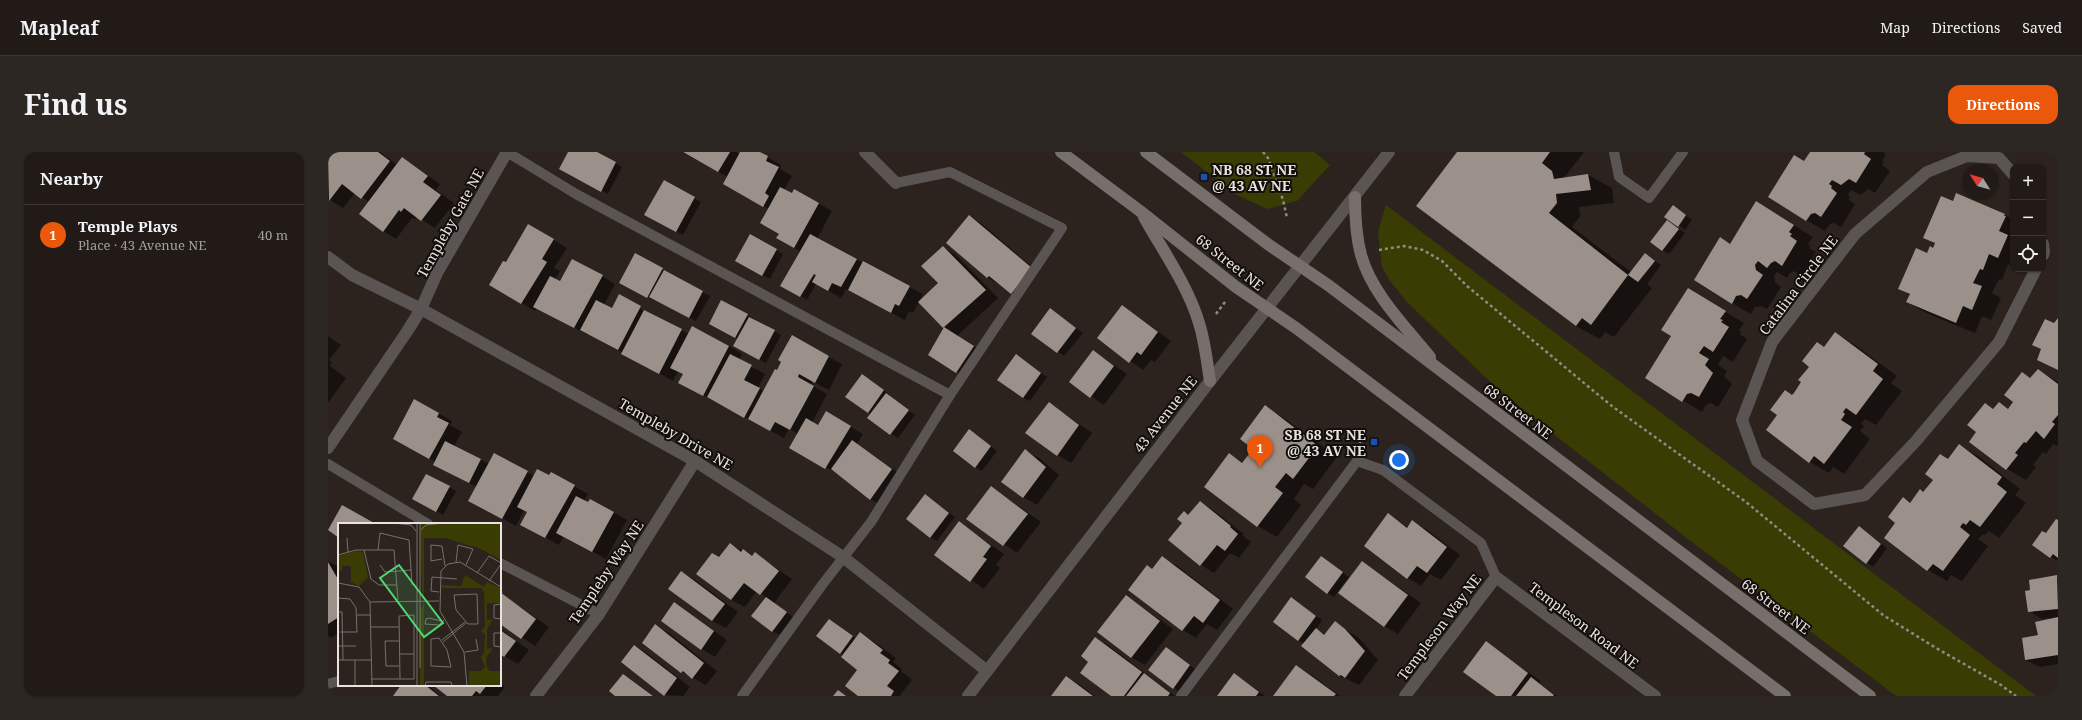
<!DOCTYPE html>
<meta charset="utf-8">
<style>
:root{--surface:#211a16;--page:#2d2723;--text:#f1f3f6;--muted:#a2a1a1;--line:#3e3835;--accent:#ea580c}
body{margin:0;font-family:"Noto Serif",serif;background:var(--page);color:var(--text)}
.controls{position:absolute;right:12px;top:12px;display:grid;overflow:hidden;border-radius:8px;box-shadow:0 1px 3px #0004}
.controls button{width:36px;height:36px;display:grid;place-items:center;padding:0;border:0;border-bottom:1px solid var(--line);background:var(--surface);color:var(--text);font:20px sans-serif}
.compass{position:absolute;left:1634px;top:12px;width:36px;height:36px;border-radius:50%;background:var(--surface);box-shadow:0 1px 3px #0004;rotate:307deg}
.you{position:absolute;left:1071px;top:308px;width:14px;height:14px;margin:-10px;border:3px solid #fff;border-radius:50%;background:#1a73e8;box-shadow:0 0 0 6px #1a73e833}
.badge{display:grid;place-items:center;width:26px;height:26px;border-radius:50%;background:var(--accent);color:#fff;font-size:13px;font-weight:700}
.pin{position:absolute;translate:-50% -33px;filter:drop-shadow(0 1px 2px #0008)}
.pin::after{content:'';position:absolute;top:21px;width:14px;height:12px;background:inherit;clip-path:polygon(0 0,100% 0,50% 100%)}
.list{margin:0;padding:0;list-style:none}
h2{display:flex;justify-content:space-between;align-items:center;height:52px;margin:0;padding:0 16px;font-size:17px}
h2 small{font-size:13px;font-weight:400;color:var(--muted)}
.list li{display:grid;grid-template-columns:26px 1fr auto;gap:12px;align-items:center;box-sizing:border-box;height:60px;padding:0 16px;border-top:1px solid var(--line)}
.list b{display:block;font-size:15px;white-space:nowrap}
.list p{margin:0;font-size:13px;white-space:nowrap;color:var(--muted)}
.list em{font-size:13px;font-style:normal;color:var(--muted)}
.icon{flex:none;width:22px;height:22px;fill:none;stroke:currentColor;stroke-width:2;stroke-linecap:round;stroke-linejoin:round}
.map{position:relative;flex:none;width:1730px;height:544px;overflow:hidden;border-radius:12px}
header{display:flex;align-items:center;gap:24px;box-sizing:border-box;height:56px;padding:0 20px;background:var(--surface);border-bottom:1px solid var(--line)}
header strong{font-size:19px}
nav{display:flex;gap:22px;margin-inline-start:auto;font-size:14px}
.intro{display:flex;align-items:center;justify-content:space-between;box-sizing:border-box;height:96px;padding:0 24px}
h1{margin:0;font-size:28px}
.button{padding:10px 18px;border-radius:12px;background:var(--accent);color:#fff;font-size:14px;font-weight:700}
main{display:flex;gap:24px;padding:0 24px}
aside{flex:1;background:var(--surface);border-radius:12px;box-shadow:0 1px 3px #0004}
.map>svg:first-child{display:block}
</style>
<header>
<strong>Mapleaf</strong>
<nav><a>Map</a><a>Directions</a><a>Saved</a></nav>
</header>
<div class="intro"><h1>Find us</h1><a class="button">Directions</a></div>
<main>
<aside>
<h2>Nearby<small></small></h2>
<ul class="list">
<li><span class="badge">1</span><div><b>Temple Plays</b><p>Place · 43 Avenue NE</p></div><em>40 m</em></li>
</ul>
</aside>
<div class="map">
<svg width="1730" height="544" viewBox="0 0 1730 544">
<rect width="100%" height="100%" fill="#2c231e"/>
<!-- green -->
<g fill="#393c03">
<polygon points="853,0 986,0 1002,13 969,49 939,57 909,43"/>
<polygon points="1058,53 1708,544 1568,544 1360,387 1205,266 1157,225 1079,150 1062,129 1054,115 1050,80"/>
</g>
<!-- shadow -->
<g fill="#0007">
<polygon points="0,0 52,0 69,13 74,6 112,32 108,38 126,51 107,76 89,65 87,67 84,66 68,87 55,79 41,50 27,41 15,56 0,47"/>
<polygon points="241,0 267,0 294,15 280,42 239,21"/>
<polygon points="353,0 408,0 412,2 413,0 430,0 453,13 452,17 464,24 456,38 464,43 466,38 504,59 489,87 595,142 585,161 581,159 577,168 518,137 513,146 488,132 479,148 453,133 465,112 488,125 489,123 473,100 449,86 453,82 441,57 396,32 400,25"/>
<polygon points="1130,0 1256,0 1236,26 1260,23 1284,36 1286,51 1251,55 1252,64 1244,75 1303,120 1317,102 1333,113 1319,132 1324,136 1286,185 1277,180 1272,187 1248,174 1089,54"/>
<polygon points="1483,0 1555,0 1558,2 1554,9 1556,11 1554,13 1562,19 1547,41 1540,37 1533,43 1523,38 1520,43 1522,45 1521,48 1527,52 1513,75 1506,71 1502,72 1497,79 1478,68 1477,10"/>
<polygon points="336,29 373,50 355,83 318,63"/>
<polygon points="1628,42 1685,67 1685,115 1680,112 1674,128 1671,127 1664,141 1673,146 1663,168 1654,164 1647,181 1598,161 1579,150 1582,143 1571,137 1605,97 1608,92 1596,85 1625,50"/>
<polygon points="1351,58 1364,68 1357,78 1338,64"/>
<polygon points="1448,62 1485,85 1480,92 1482,94 1481,96 1488,100 1473,124 1466,119 1462,121 1459,126 1449,120 1446,124 1447,130 1453,135 1439,157 1433,154 1427,155 1423,162 1404,151"/>
<polygon points="641,64 654,72 710,120 690,145 659,125"/>
<polygon points="201,73 239,96 226,116 232,119 226,128 232,131 274,124 287,132 276,153 284,158 291,144 325,164 361,182 365,175 401,194 414,202 411,208 437,222 430,236 436,239 449,219 464,185 514,212 501,238 484,229 483,233 499,242 484,271 490,274 498,261 535,282 529,292 577,325 556,355 542,347 512,323 462,295 470,282 461,277 456,286 365,238 356,222 350,219 345,229 261,182 260,183 209,156 207,159 162,133 178,111"/>
<polygon points="1346,73 1357,81 1341,102 1334,98"/>
<polygon points="422,84 455,102 442,127 409,109"/>
<polygon points="615,95 628,103 670,146 629,184 652,198 636,224 601,202 616,175 611,131"/>
<polygon points="307,103 382,144 368,169 328,147 327,149 299,134"/>
<polygon points="1360,138 1416,171 1411,178 1413,180 1412,182 1419,187 1405,210 1395,204 1390,213 1399,219 1396,224 1404,232 1390,255 1383,251 1378,253 1374,260 1318,226 1344,184"/>
<polygon points="794,154 843,189 827,210 823,208 815,218 770,186"/>
<polygon points="723,158 755,181 736,204 705,181"/>
<polygon points="419,163 453,183 438,211 413,198 410,187 389,176"/>
<polygon points="1508,182 1527,193 1569,224 1563,231 1574,239 1548,273 1537,267 1533,272 1536,274 1532,279 1542,287 1516,322 1505,315 1501,321 1482,310 1450,263 1457,239 1465,244"/>
<polygon points="0,184 13,193 1,208 4,211 2,214 18,226 0,251"/>
<polygon points="765,199 799,222 776,253 743,230"/>
<polygon points="689,204 719,225 702,249 695,246"/>
<polygon points="1710,218 1730,230 1730,294 1725,292 1718,302 1715,300 1705,313 1708,315 1698,328 1679,317 1643,290 1649,280 1657,252 1666,257 1672,251 1681,257 1686,249 1694,221 1703,226"/>
<polygon points="541,227 562,243 561,245 587,263 570,286 541,266 543,262 518,245"/>
<polygon points="87,248 124,269 122,273 134,280 126,294 161,312 199,320 206,324 222,324 246,334 260,342 256,349 285,360 299,368 278,407 236,384 231,393 207,380 200,360 196,358 188,374 155,356 149,335 120,320 108,310 80,295"/>
<polygon points="721,251 764,281 743,311 729,303"/>
<polygon points="937,255 956,266 1009,305 985,337 976,332 966,347 973,353 949,385 930,374 901,302 915,311 926,297"/>
<polygon points="648,282 669,299 654,319 647,315"/>
<polygon points="1631,294 1650,304 1692,337 1687,343 1698,351 1671,386 1661,379 1657,383 1655,382 1650,387 1660,394 1634,429 1623,423 1619,429 1600,418 1557,386 1569,371 1575,346 1583,351 1595,340"/>
<polygon points="697,299 711,306 731,323 709,353 695,345"/>
<polygon points="121,335 128,339 115,363 86,346"/>
<polygon points="663,335 713,370 689,401 640,367"/>
<polygon points="597,343 627,365 609,389 602,385"/>
<polygon points="872,350 885,358 916,382 915,384 923,390 911,406 902,401 886,421 873,413 861,364"/>
<polygon points="1060,363 1080,375 1084,370 1098,377 1132,403 1113,428 1102,422 1093,434 1080,426"/>
<polygon points="1730,369 1730,409 1723,405 1718,382"/>
<polygon points="631,371 676,402 668,413 672,416 656,437 607,402"/>
<polygon points="1537,380 1559,396 1545,415 1516,394"/>
<polygon points="402,393 425,404 427,402 464,427 446,451 465,465 451,483 444,479 438,445 429,439 417,455 403,448 391,406"/>
<polygon points="834,406 848,413 905,457 889,478 879,472 868,486 855,478 802,438 825,418"/>
<polygon points="0,409 11,415 11,481 3,486 0,484"/>
<polygon points="1000,409 1021,425 1006,445 999,441"/>
<polygon points="1035,410 1093,451 1070,482 1056,474"/>
<polygon points="354,421 367,428 410,460 398,476 384,469"/>
<polygon points="1730,426 1730,512 1712,515 1698,508 1722,468 1721,466 1714,467 1701,459 1703,439 1702,429"/>
<polygon points="172,441 221,475 207,494 172,470"/>
<polygon points="798,444 845,477 817,513 804,506 771,480"/>
<polygon points="963,446 994,468 988,478 997,483 1007,471 1031,486 1050,508 1031,533 1012,524 975,494 977,492 970,488"/>
<polygon points="347,451 399,488 387,505 374,497"/>
<polygon points="502,468 528,487 532,481 545,489 568,506 565,510 574,517 573,519 584,528 572,543 574,544 531,544 531,518 512,501"/>
<polygon points="328,474 341,481 389,519 378,533 354,520 316,491"/>
<polygon points="172,477 201,498 190,512 176,504 173,508 172,507"/>
<polygon points="768,486 781,494 847,544 784,544 761,509"/>
<polygon points="1158,491 1213,529 1211,531 1229,544 1169,544"/>
<polygon points="307,494 320,502 362,535 355,544 337,543"/>
<polygon points="838,496 868,518 852,540 846,536"/>
<polygon points="969,514 982,522 1012,544 946,544"/>
<polygon points="295,523 308,531 326,544 289,544"/>
<polygon points="738,525 752,533 767,544 724,544"/>
<polygon points="913,526 937,544 890,544"/>
<polygon points="172,531 177,535 170,544 121,544 107,533 172,533"/>
<polygon points="74,533 99,533 113,544 66,544"/>
</g>
<!-- building -->
<g fill="#9c908a">
<polygon points="2,0 50,0 62,9 33,47 14,32 1,49 0,3"/>
<polygon points="240,0 269,0 288,10 273,40 231,17"/>
<polygon points="355,0 402,0 390,20"/>
<polygon points="412,0 432,0 440,4 438,9 451,15 437,41 441,44 435,55 395,32"/>
<polygon points="1129,0 1222,0 1214,11 1224,19 1226,27 1260,22 1263,38 1228,42 1229,51 1221,61 1300,123 1317,101 1327,109 1310,130 1300,123 1263,173 1254,166 1248,174 1088,54"/>
<polygon points="1482,0 1537,0 1536,2 1543,7 1528,31 1521,27 1513,33 1504,28 1501,32 1504,34 1503,36 1509,41 1493,65 1487,61 1483,62 1478,69 1440,45 1466,3 1476,9"/>
<polygon points="74,5 100,24 95,30 113,43 93,69 76,56 73,60 71,58 55,80 31,62"/>
<polygon points="336,28 367,45 348,80 316,63"/>
<polygon points="452,35 464,41 466,37 491,51 466,96 448,86 451,82 432,71"/>
<polygon points="1628,41 1677,62 1676,64 1678,64 1671,79 1680,83 1670,106 1661,102 1655,118 1652,117 1645,131 1654,134 1644,158 1635,154 1628,171 1578,150 1582,142 1570,137 1588,96 1599,101 1602,94 1605,96 1607,91 1595,86 1613,44 1625,49"/>
<polygon points="1428,49 1466,73 1461,80 1464,82 1462,84 1469,89 1454,114 1447,109 1443,111 1439,116 1430,109 1427,113 1428,118 1435,123 1419,147 1413,143 1408,144 1404,152 1366,128 1392,85 1402,92"/>
<polygon points="1345,53 1358,63 1350,75 1336,65"/>
<polygon points="641,63 704,116 683,142 661,124 659,126 618,91"/>
<polygon points="1339,68 1351,77 1334,99 1322,90"/>
<polygon points="200,72 226,87 214,107 219,110 193,152 161,133 175,109 178,110"/>
<polygon points="422,82 449,97 434,124 407,109"/>
<polygon points="482,82 529,107 513,135 504,131 500,139 484,130 488,123 486,122 472,145 452,134"/>
<polygon points="615,94 658,138 615,176 590,150 610,131 593,114"/>
<polygon points="307,101 335,116 319,146 291,131"/>
<polygon points="244,107 275,123 246,176 205,155 222,124 232,129"/>
<polygon points="535,109 582,134 571,154 567,152 563,161 520,138"/>
<polygon points="336,118 375,139 361,166 321,145"/>
<polygon points="1360,136 1398,159 1392,167 1395,168 1393,170 1401,175 1385,200 1376,194 1371,201 1381,207 1377,213 1385,221 1371,245 1363,241 1359,242 1354,250 1317,226 1343,184 1333,178"/>
<polygon points="291,142 313,154 290,198 252,178 268,148 284,156"/>
<polygon points="393,148 420,162 407,186 381,172"/>
<polygon points="794,153 830,180 813,203 809,200 801,211 769,186"/>
<polygon points="722,156 748,176 729,201 703,182"/>
<polygon points="316,158 354,177 331,222 293,202"/>
<polygon points="421,165 447,178 431,208 405,194"/>
<polygon points="1730,166 1730,218 1709,208 1713,197 1704,193 1717,167 1726,171"/>
<polygon points="364,174 401,194 375,244 350,231 355,222 342,216"/>
<polygon points="616,175 646,194 628,221 600,203"/>
<polygon points="1507,180 1550,212 1545,219 1555,227 1528,263 1518,256 1515,260 1517,262 1513,268 1524,275 1496,312 1486,304 1481,311 1438,278 1449,263 1442,258 1457,238 1464,243 1466,241 1473,230 1470,228 1481,215 1474,209 1489,190 1496,195"/>
<polygon points="464,183 501,204 487,231 471,222 470,225 486,234 462,278 447,270 442,279 420,267 447,217 449,218 453,210 450,208"/>
<polygon points="765,198 786,214 762,246 741,230"/>
<polygon points="402,202 424,213 416,228 432,236 416,266 379,245"/>
<polygon points="688,202 713,221 695,246 669,228"/>
<polygon points="1710,217 1730,232 1730,263 1724,270 1727,272 1716,287 1708,279 1698,291 1696,290 1687,301 1690,303 1678,318 1641,290 1648,280 1639,273 1657,251 1665,257 1671,250 1680,257 1685,250 1676,243 1694,220 1702,226"/>
<polygon points="534,222 556,238 540,261 517,245"/>
<polygon points="558,241 581,258 562,283 539,266"/>
<polygon points="86,247 111,261 109,265 121,271 101,307 65,287"/>
<polygon points="721,250 751,273 729,304 697,281"/>
<polygon points="937,253 990,294 965,327 958,321 947,335 955,341 929,375 876,335 901,301 914,311 925,297 912,287"/>
<polygon points="498,259 523,274 497,317 461,296 478,266 490,273"/>
<polygon points="641,277 663,294 647,316 625,299"/>
<polygon points="524,288 564,317 542,348 503,317"/>
<polygon points="117,289 153,307 141,331 105,313"/>
<polygon points="1631,292 1674,325 1669,332 1679,340 1652,375 1642,368 1638,373 1635,371 1632,375 1642,383 1615,419 1605,412 1599,419 1556,386 1567,371 1560,365 1575,345 1582,351 1592,337 1595,340 1605,328 1597,322 1612,302 1620,307"/>
<polygon points="697,297 718,315 695,346 673,330"/>
<polygon points="166,301 200,319 174,367 140,349"/>
<polygon points="209,317 221,323 223,320 247,333 217,386 192,373 199,360 189,355"/>
<polygon points="98,322 122,334 108,360 84,347"/>
<polygon points="663,334 700,362 675,394 638,367"/>
<polygon points="597,342 621,361 602,386 578,367"/>
<polygon points="248,344 260,350 262,347 286,360 264,400 228,381"/>
<polygon points="872,349 903,374 902,375 910,382 897,399 889,393 872,414 840,388 854,371 849,367 856,359 860,363"/>
<polygon points="14,353 48,372 11,372 11,386 0,378"/>
<polygon points="1060,361 1079,376 1084,368 1119,395 1099,421 1089,414 1079,427 1036,394"/>
<polygon points="1728,367 1730,368 1730,406 1725,402 1722,406 1704,393 1714,379 1718,381"/>
<polygon points="631,369 663,394 655,405 659,407 642,430 606,403"/>
<polygon points="1531,374 1553,392 1538,412 1515,394"/>
<polygon points="402,391 413,400 415,397 424,404 427,400 451,419 432,443 416,431 403,448 368,422 384,401 391,405"/>
<polygon points="834,404 892,448 875,471 866,464 854,479 800,438 819,413 824,417"/>
<polygon points="993,404 1015,420 999,442 977,425"/>
<polygon points="1034,409 1080,443 1056,475 1010,441"/>
<polygon points="0,410 11,429 11,465 0,472"/>
<polygon points="353,419 397,452 384,469 340,437"/>
<polygon points="1729,423 1730,457 1700,460 1697,439 1702,438 1701,428"/>
<polygon points="172,440 208,467 193,487 172,472"/>
<polygon points="798,443 832,469 803,506 769,480"/>
<polygon points="438,445 459,460 444,480 423,464"/>
<polygon points="963,445 988,464 970,489 945,470"/>
<polygon points="346,450 386,479 373,498 333,469"/>
<polygon points="1730,465 1730,503 1697,508 1694,486 1710,483 1707,470"/>
<polygon points="501,467 525,484 512,502 488,484"/>
<polygon points="1007,469 1017,477 1037,499 1017,526 1013,523 1011,524 973,494 988,476 996,483"/>
<polygon points="327,472 376,511 364,527 355,519 353,521 314,491"/>
<polygon points="172,478 188,489 176,505 172,502"/>
<polygon points="532,480 555,498 552,501 562,508 560,511 571,519 559,534 566,539 563,544 530,544 517,534 529,518 513,505"/>
<polygon points="767,485 814,520 796,544 783,544 752,521 760,510 753,504"/>
<polygon points="1158,489 1200,521 1183,544 1168,544 1135,520"/>
<polygon points="306,493 349,526 336,544 293,510"/>
<polygon points="838,495 862,513 845,537 820,518"/>
<polygon points="968,513 1008,542 1006,544 945,544"/>
<polygon points="816,521 842,541 840,544 798,544"/>
<polygon points="906,521 931,540 928,544 889,544"/>
<polygon points="295,522 325,544 287,544 281,539"/>
<polygon points="738,524 765,544 723,544"/>
<polygon points="1203,525 1226,543 1225,544 1188,544"/>
<polygon points="73,533 97,533 111,544 65,544"/>
<polygon points="105,533 159,533 152,542 148,539 144,544 119,544"/>
<polygon points="510,538 518,544 505,544"/>
</g>
<g fill="none" stroke-linecap="round" stroke-linejoin="round">
<!-- path -->
<g stroke="#928a86" stroke-width="2.5" stroke-dasharray="3 3" stroke-linecap="butt">
<polyline points="935,0 940,6 955,48 959,66"/>
<polyline points="1051,98 1076,94 1095,98 1114,109 1139,134 1285,255 1418,350 1555,463 1608,496 1673,533 1688,544"/>
<polyline points="888,162 897,150"/>
<polyline points="1032,291 1034,279"/>
</g>
<!-- service -->
<g stroke="#5a5552" stroke-width="10">
<polyline points="179,0 248,42 622,243 543,370 494,433 414,544"/>
<polyline points="1286,0 1291,25 1321,46 1355,0"/>
<polyline points="568,31 622,20 734,76 622,243"/>
<polyline points="0,312 100,372"/>
<polyline points="172,411 271,462"/>
<polyline points="0,532 11,529"/>
<polyline points="853,544 1029,309 1055,318 1153,391 1168,425"/>
</g>
<!-- minor -->
<g stroke="#5a5552" stroke-width="12">
<polyline points="537,0 568,31"/>
<polyline points="1685,22 1671,6 1639,4 1599,20 1527,82 1444,190 1414,268 1429,309 1486,352 1537,343 1588,289 1671,190 1708,117"/>
<polyline points="1715,92 1716,100 1715,103"/>
<polyline points="0,105 24,123 93,157 367,309 515,405 659,519"/>
<polyline points="0,296 80,178 93,157 109,121 179,0"/>
<polyline points="208,544 271,462 367,309"/>
<polyline points="1077,544 1168,425 1327,544"/>
</g>
<!-- tertiary -->
<polyline stroke="#5a5552" stroke-width="12" points="640,544 882,229 1061,0"/>
<!-- secondary -->
<g stroke="#776f6b" stroke-width="12">
<polyline points="733,0 812,59 908,135 968,176 1457,544"/>
<polyline points="818,0 941,93 1000,133 1542,544"/>
<path d="M1027,45C1027,65 1028,84 1033,103C1044,142 1077,174 1102,205"/>
<path d="M816,65C835,99 860,134 871,171C877,190 879,210 882,229"/>
</g>
</g>
<!-- markers -->
<g fill="#1a4fb4" stroke="#120e0b" stroke-width="1.5">
<rect x="872" y="21" width="8" height="8" rx="2"/>
<rect x="1042" y="286" width="8" height="8" rx="2"/>
</g>
<g text-anchor="middle" dominant-baseline="central" stroke-width="4" stroke-linejoin="round" paint-order="stroke">
<!-- poi labels -->
<g font-size="14" font-weight="bold" fill="#e9e3df" stroke="#120e0b" text-anchor="start">
<text x="884" y="17">NB 68 ST NE<tspan x="884" dy="16">@ 43 AV NE</tspan></text>
<text x="1038" y="282" text-anchor="end">SB 68 ST NE<tspan x="1038" dy="16">@ 43 AV NE</tspan></text>
</g>
<!-- street labels -->
<g font-size="14" fill="#e9e3df" stroke="#120e0b">
<text transform="translate(122 71) rotate(-61)">Templeby Gate NE</text>
<text transform="translate(902 110) rotate(38)">68 Street NE</text>
<text transform="translate(1470 133) rotate(-53)">Catalina Circle NE</text>
<text transform="translate(1190 259) rotate(37)">68 Street NE</text>
<text transform="translate(837 262) rotate(-52)">43 Avenue NE</text>
<text transform="translate(348 282) rotate(30)">Templeby Drive NE</text>
<text transform="translate(278 420) rotate(-56)">Templeby Way NE</text>
<text transform="translate(1448 454) rotate(37)">68 Street NE</text>
<text transform="translate(1256 473) rotate(37)">Templeson Road NE</text>
<text transform="translate(1111 475) rotate(-53)">Templeson Way NE</text>
</g>
</g>
<!-- overview -->
<g transform="translate(10 371)">
<rect width="163" height="163" fill="#2c231e"/>
<path d="M82,0H163V37L143,26L107,15H86V76H84ZM18,28L25,29L30,54L21,63L13,59V43H4V48H1L0,43V33ZM127,52L146,64L149,59L163,65V80H149V97L155,96L149,106V126L155,125L148,135L149,145L152,148H163V163H131V148H143L147,144L143,134L146,130L147,111L143,108L147,104L146,69L143,65H102V62L123,63ZM86,79V163H82V89Z" fill="#393c03"/>
<path fill="none" stroke="#78706b" stroke-width="1" d="M55,0L73,2L78,8M79,0V163M83,7L88,2L105,0M9,15L10,29M26,27L33,56L41,62H59M40,27L42,10L71,17L74,62M0,32L18,27H56L60,77M104,36L93,38V22L104,23L107,43M118,39L120,22L135,26L128,42M42,42L47,49L73,47M139,50L151,33L163,40M151,58L163,41M0,60L21,64L32,79L34,163M101,69L93,68L94,54L119,56M139,71L140,101H130L118,87L116,72ZM0,75L12,76L18,85L19,109H2M32,79L101,78M163,81L156,82V95L163,96M0,89H4L5,137M19,92H33M103,98L91,95L88,96L87,101L101,102L106,97M33,104H61M163,110H156V123L163,124M101,115L109,127L113,144L93,143V116ZM104,117L127,99M105,119L128,100M0,123H18M127,129L140,127L138,116M61,131H76M0,137H33M61,143H48L47,118H61M82,145V0M33,156H76V92L61,93L62,156M17,163V137M87,163L88,159H113L114,163M129,163L126,129L102,88L103,48L110,41L122,39L163,64"/>
<path fill="#52d673" fill-opacity="0.15" stroke="#52d673" stroke-width="2" d="M61,42L105,100L86,114L42,55Z"/>
<rect width="163" height="163" fill="none" stroke="#e9e3df" stroke-width="2"/>
</g>
</svg>
<div class="controls">
<button>+</button>
<button>−</button>
<button><svg class="icon" aria-label="locate" viewBox="0 0 24 24"><circle cx="12" cy="12" r="6"/><path d="M12 2v4M12 18v4M2 12h4M18 12h4"/></svg></button>
</div>
<svg class="compass" viewBox="-18 -18 36 36"><path d="M0-13l5 13h-10z" fill="#e53935"/><path d="M0 13l5-13h-10z" fill="#a2a1a1"/></svg>
<div class="you"></div>
<div class="pin badge" style="left:932px;top:316px">1</div>
</div>
</main>
